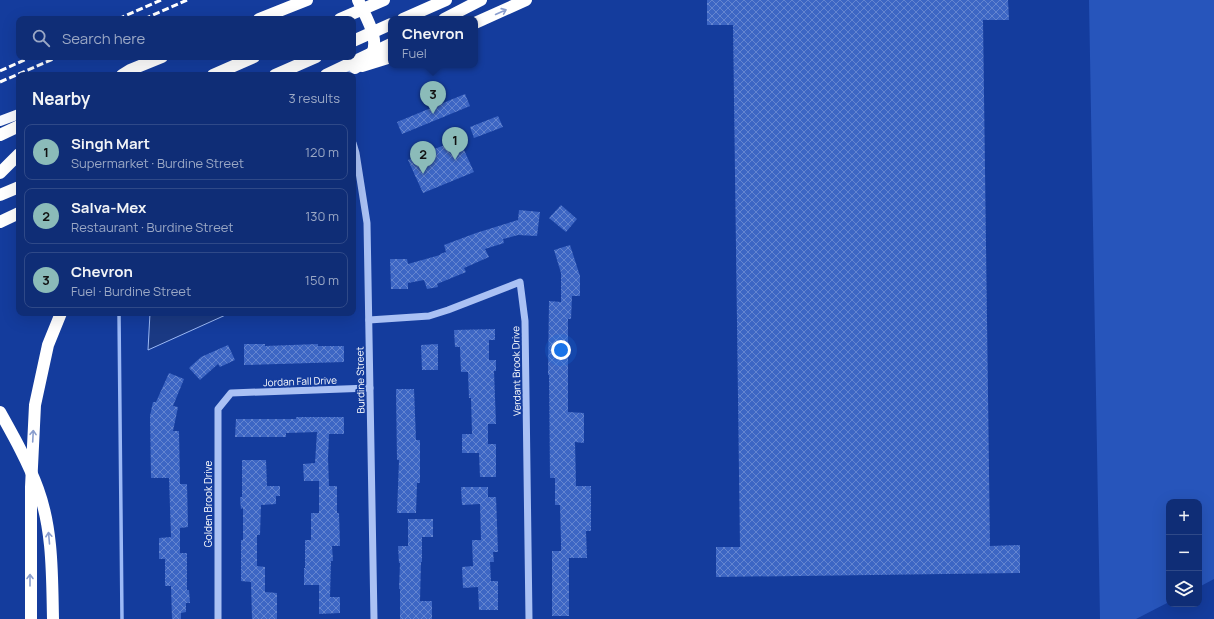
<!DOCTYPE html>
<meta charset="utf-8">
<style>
:root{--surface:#0f2d76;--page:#18357b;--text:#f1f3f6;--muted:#9ba8c5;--line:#2f4988;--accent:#8bbbb9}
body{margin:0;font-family:Manrope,sans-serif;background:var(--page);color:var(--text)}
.controls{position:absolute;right:12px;bottom:12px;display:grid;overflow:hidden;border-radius:8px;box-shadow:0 4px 16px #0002}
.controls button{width:36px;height:36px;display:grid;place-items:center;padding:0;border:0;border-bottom:1px solid var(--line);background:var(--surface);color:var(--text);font:20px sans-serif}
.you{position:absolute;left:561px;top:350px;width:14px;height:14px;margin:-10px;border:3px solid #fff;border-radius:50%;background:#1a73e8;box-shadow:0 0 0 6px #1a73e833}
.badge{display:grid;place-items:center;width:26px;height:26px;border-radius:50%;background:var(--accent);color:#111;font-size:13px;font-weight:700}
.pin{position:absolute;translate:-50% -33px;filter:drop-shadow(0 1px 2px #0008)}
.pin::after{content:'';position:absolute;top:21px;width:14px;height:12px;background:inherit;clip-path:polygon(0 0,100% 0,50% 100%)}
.popup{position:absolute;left:388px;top:16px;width:90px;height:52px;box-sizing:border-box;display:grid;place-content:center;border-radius:8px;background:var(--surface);filter:drop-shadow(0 1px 3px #0005);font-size:13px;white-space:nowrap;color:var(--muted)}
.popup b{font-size:15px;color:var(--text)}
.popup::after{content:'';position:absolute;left:50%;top:100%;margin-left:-8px;border:8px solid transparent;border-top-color:var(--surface)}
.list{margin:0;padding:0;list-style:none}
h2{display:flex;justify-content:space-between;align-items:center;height:52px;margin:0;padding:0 16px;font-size:17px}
h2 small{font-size:13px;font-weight:400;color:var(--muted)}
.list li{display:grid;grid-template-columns:26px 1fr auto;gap:12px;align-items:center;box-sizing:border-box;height:56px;margin:0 8px 8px;padding:0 8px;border:1px solid var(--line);border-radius:8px}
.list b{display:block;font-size:15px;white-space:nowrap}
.list p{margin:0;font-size:13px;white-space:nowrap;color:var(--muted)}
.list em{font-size:13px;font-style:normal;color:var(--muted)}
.icon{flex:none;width:22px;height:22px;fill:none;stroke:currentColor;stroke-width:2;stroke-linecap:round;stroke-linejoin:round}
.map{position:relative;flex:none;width:1214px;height:619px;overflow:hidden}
.search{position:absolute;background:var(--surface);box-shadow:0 4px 16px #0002;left:16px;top:16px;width:340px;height:44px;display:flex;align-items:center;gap:10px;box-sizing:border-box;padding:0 14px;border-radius:8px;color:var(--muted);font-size:15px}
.panel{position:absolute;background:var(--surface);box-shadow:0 4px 16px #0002;left:16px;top:72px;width:340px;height:244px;border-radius:8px}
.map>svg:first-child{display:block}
</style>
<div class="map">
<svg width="1214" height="619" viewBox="0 0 1214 619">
<defs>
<pattern id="building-cross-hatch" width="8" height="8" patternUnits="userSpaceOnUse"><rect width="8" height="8" fill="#3d66c4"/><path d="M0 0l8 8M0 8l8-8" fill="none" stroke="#6485d0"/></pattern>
</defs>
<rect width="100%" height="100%" fill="#143c9d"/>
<!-- green -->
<polygon fill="#2755bb" points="1089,0 1214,0 1214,579 1199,587 1199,502 1169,502 1169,602 1136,619 1100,619"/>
<!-- water -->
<polygon fill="#1a3983" stroke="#9cb9f6" points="150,313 230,313 148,350"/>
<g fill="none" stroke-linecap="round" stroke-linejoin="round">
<!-- stream -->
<polyline stroke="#9cb9f6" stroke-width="3.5" points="119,313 122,619"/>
</g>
<!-- building -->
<g fill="url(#building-cross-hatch)">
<polygon points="707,0 1008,0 1009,20 983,20 990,546 1020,545 1020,573 716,577 716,547 740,547 733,25 707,25"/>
<polygon points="465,94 470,106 402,134 397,122"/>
<polygon points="498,116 503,127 474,138 470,127"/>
<polygon points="459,139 474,172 423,193 408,160"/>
<polygon points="561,205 577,219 566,232 549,218"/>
<polygon points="519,210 540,212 537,236 518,235 503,239 504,243 485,249 489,257 464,268 466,272 437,284 438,287 427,289 424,280 408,283 408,289 391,289 390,259 407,259 408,264 440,255 440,254 446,252 444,245 476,233 518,220"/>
<polygon points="570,245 580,276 580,296 572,296 571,319 568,319 568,412 584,413 584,443 575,442 576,486 591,486 591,531 586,531 587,558 569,558 569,616 552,616 552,551 561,551 561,541 560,505 555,505 555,478 550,478 549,375 548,375 549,301 561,302 561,273 554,250"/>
<polygon points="495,329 495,340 489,340 489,360 496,360 496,371 494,371 496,424 488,424 488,444 496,444 496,477 480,477 479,453 462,453 462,434 472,434 471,398 469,398 468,372 461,372 460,347 455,347 454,330"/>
<polygon points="244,344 265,344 265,346 318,344 318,346 344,346 344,362 244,365"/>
<polygon points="438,344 438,370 422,370 421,345"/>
<polygon points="228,345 235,360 220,367 218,364 200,380 189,368 201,357"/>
<polygon points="169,373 184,379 173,406 178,407 173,431 179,431 180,484 187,484 188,527 180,528 180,553 187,553 187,590 189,590 190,603 186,603 186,612 181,613 181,619 172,619 171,586 165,586 165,559 159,559 159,538 171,537 169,478 151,478 150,416 153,402 156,402"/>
<polygon points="396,389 414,389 416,440 420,440 420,483 417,483 416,513 397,513 399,460 397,460"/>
<polygon points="296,417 344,417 344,434 329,434 328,458 329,486 337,486 337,513 339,513 340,546 332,546 333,561 331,561 330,597 340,597 340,613 319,614 319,585 304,585 304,568 305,568 305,540 311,540 311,513 319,513 319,481 304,481 303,464 315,463 317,432 286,433 286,437 235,437 236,419 296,419"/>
<polygon points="242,460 266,460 267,486 280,486 280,496 276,496 276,504 261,505 260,535 257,535 257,566 265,567 265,592 277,593 277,619 252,619 251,582 241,581 241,540 243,540 243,508 241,509 240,497 242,497"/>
<polygon points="461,487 488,487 488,497 496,497 498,552 493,552 494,562 490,562 491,581 498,581 498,610 479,610 478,587 463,588 462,567 473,566 472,540 481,540 480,504 462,505"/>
<polygon points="408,519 433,519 433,537 422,537 422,562 421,562 420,601 432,601 432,619 400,619 400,589 399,589 400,563 399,563 398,546 408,546"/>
</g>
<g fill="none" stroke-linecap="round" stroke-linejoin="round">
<!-- minor -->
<g stroke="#aac1f4" stroke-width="7">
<polyline points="349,75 349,71"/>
<polyline points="353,143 356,153 367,223 374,619"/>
<polyline points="369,320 429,316 448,310 520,282 525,321 529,619"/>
<polyline points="218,619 218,409 231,393 370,388"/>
</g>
<!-- major -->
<polyline stroke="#f7f9ff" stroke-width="10" points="0,121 19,114"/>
<!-- highway -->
<g stroke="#fff" stroke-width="12">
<polyline points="403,19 446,0"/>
<polyline points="444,19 481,0"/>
<polyline points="475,23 526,0"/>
<polyline points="362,66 391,57"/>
<path d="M355,68C359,65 365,63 368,59C384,44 365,16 358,0"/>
<polyline points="122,75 130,70 162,57"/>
<polyline points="213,75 254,57"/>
<polyline points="275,75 316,57"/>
<polyline points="0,135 19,126"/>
<polyline points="0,195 19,187"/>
<polyline points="0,222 19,213"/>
<path d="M0,412C14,437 28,462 38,489C53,530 52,576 53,619"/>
</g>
<!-- rail -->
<g stroke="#fff" stroke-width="3" stroke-dasharray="7 3" stroke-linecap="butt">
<polyline points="118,19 161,0"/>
<polyline points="144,19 187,0"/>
<polyline points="0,71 31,57"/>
<polyline points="0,82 58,57"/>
</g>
<!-- highway-bridge -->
<g stroke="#fff" stroke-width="12">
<polyline points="259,19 307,0"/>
<polyline points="340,19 384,0"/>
<polyline points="353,41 391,24"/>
<polyline points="326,75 391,44"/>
<polyline points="0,173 19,154"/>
<polyline points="31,619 31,487 35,405 48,345 61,313"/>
</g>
</g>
<!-- one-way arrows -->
<defs><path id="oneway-shaft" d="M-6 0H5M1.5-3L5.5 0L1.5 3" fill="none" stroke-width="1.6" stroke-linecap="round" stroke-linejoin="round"/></defs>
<g stroke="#8a9ece">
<use href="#oneway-shaft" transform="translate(501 12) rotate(-24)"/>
<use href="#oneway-shaft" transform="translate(33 436) rotate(-87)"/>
<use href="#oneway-shaft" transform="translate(49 538) rotate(-95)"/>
<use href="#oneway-shaft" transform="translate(30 580) rotate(-90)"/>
</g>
<g text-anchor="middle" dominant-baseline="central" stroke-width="3.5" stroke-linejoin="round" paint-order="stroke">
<!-- street labels -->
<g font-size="10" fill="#fff" stroke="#143c9d">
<text transform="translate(516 371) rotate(-91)">Verdant Brook Drive</text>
<text transform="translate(360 380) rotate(-91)">Burdine Street</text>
<text transform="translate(300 381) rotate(-2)">Jordan Fall Drive</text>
<text transform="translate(208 504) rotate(-90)">Golden Brook Drive</text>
</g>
</g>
</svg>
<div class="controls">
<button>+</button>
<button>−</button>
<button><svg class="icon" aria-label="layers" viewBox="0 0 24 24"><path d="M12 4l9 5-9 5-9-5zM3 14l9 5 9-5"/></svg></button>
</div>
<div class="you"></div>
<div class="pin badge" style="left:455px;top:160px">1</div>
<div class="pin badge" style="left:423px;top:174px">2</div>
<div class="pin badge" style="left:433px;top:114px">3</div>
<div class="popup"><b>Chevron</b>Fuel</div>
<div class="search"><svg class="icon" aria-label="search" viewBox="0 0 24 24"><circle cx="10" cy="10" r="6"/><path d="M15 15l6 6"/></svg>Search here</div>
<section class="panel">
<h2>Nearby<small>3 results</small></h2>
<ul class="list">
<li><span class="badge">1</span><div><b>Singh Mart</b><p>Supermarket · Burdine Street</p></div><em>120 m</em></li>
<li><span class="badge">2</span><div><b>Salva-Mex</b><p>Restaurant · Burdine Street</p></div><em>130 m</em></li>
<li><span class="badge">3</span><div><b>Chevron</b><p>Fuel · Burdine Street</p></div><em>150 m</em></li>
</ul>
</section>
</div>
